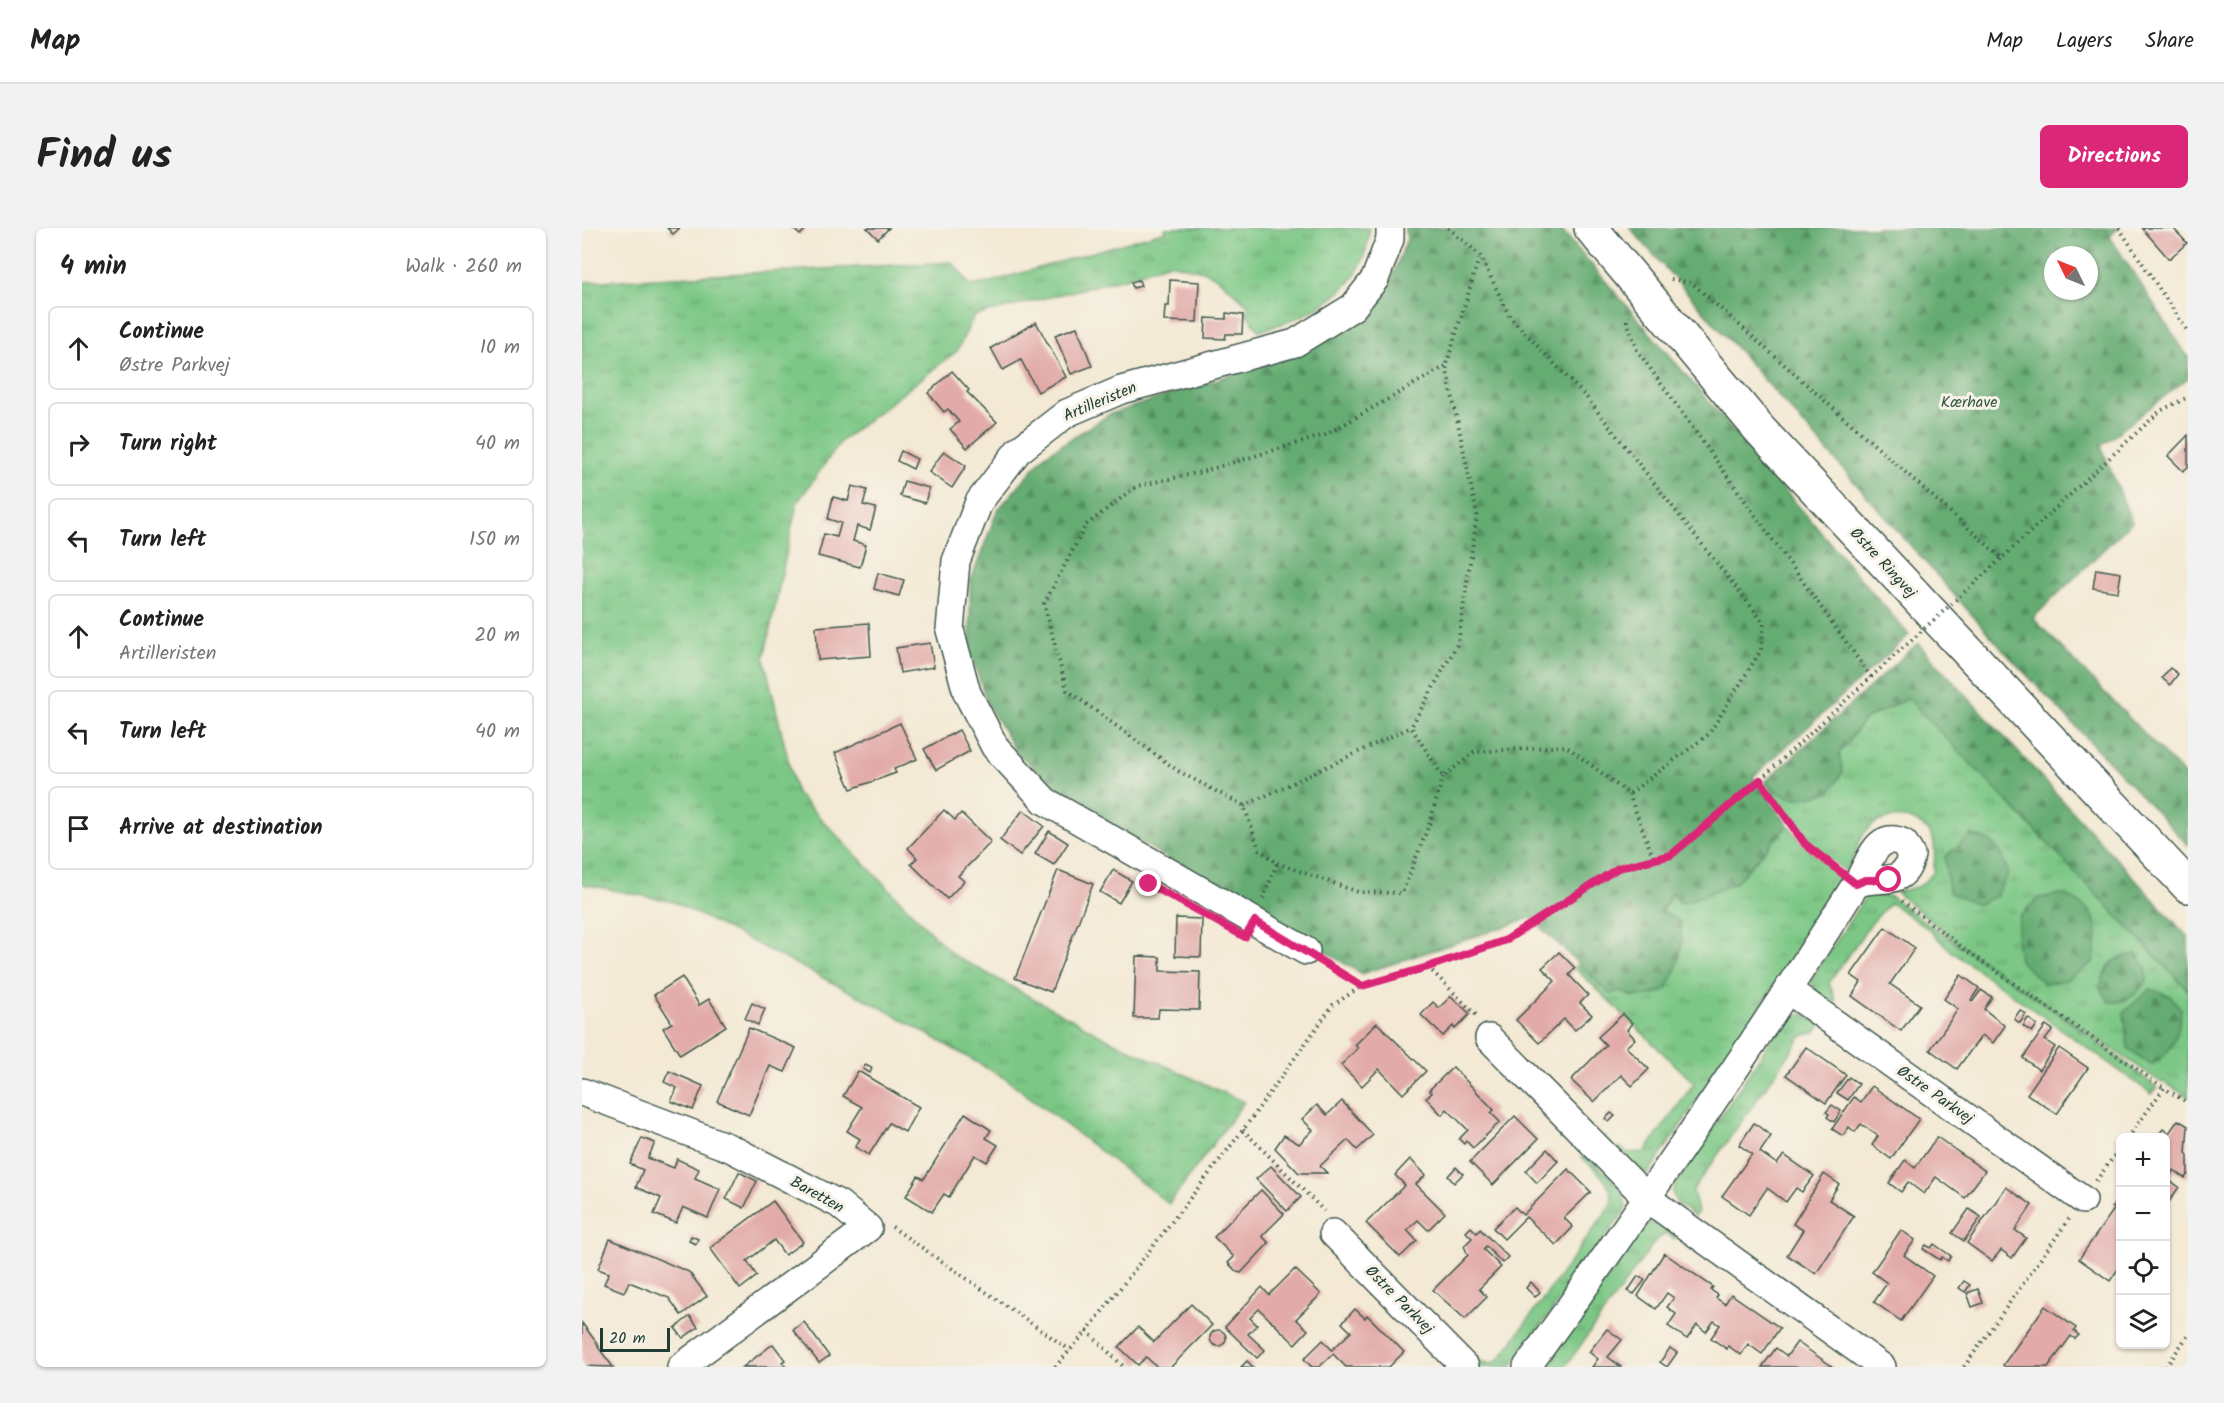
<!DOCTYPE html>
<meta charset="utf-8">
<style>
:root{--surface:#fff;--page:#f2f2f2;--text:#222;--muted:#767676;--line:#e0e0e0;--accent:#db2777}
body{margin:0;font-family:Kalam,sans-serif;background:var(--page);color:var(--text)}
.controls{position:absolute;right:18px;bottom:18px;display:grid;overflow:hidden;border-radius:9px;box-shadow:0 2px 4px #0004}
.controls button{width:54px;height:54px;display:grid;place-items:center;padding:0;border:0;border-bottom:2px solid var(--line);background:var(--surface);color:var(--text);font:30px sans-serif}
.compass{position:absolute;left:1462px;top:18px;width:54px;height:54px;border-radius:50%;background:var(--surface);box-shadow:0 2px 4px #0004;rotate:313deg}
.scale{position:absolute;left:18px;bottom:15px;width:70px;box-sizing:border-box;padding-left:6px;border:3px solid #1f3d34;border-top:0;font-size:16px;line-height:21px;white-space:nowrap;color:#1f3d34;-webkit-text-stroke:4px #f7f3e8;paint-order:stroke}
.stop{position:absolute;width:18px;height:18px;margin:-14px;border:4px solid #db2777;border-radius:50%;background:#fff}
.stop.end{background:#db2777;border-color:#fff;box-shadow:0 2px 6px #0008}
.list{margin:0;padding:0;list-style:none}
h2{display:flex;justify-content:space-between;align-items:center;height:78px;margin:0;padding:0 24px;font-size:26px}
h2 small{font-size:20px;font-weight:400;color:var(--muted)}
.list li{display:grid;grid-template-columns:39px 1fr auto;gap:18px;align-items:center;box-sizing:border-box;height:84px;margin:0 12px 12px;padding:0 12px;border:2px solid var(--line);border-radius:9px}
.list b{display:block;font-size:22px;white-space:nowrap}
.list p{margin:0;font-size:20px;white-space:nowrap;color:var(--muted)}
.list em{font-size:20px;font-style:normal;color:var(--muted)}
.icon{flex:none;width:33px;height:33px;fill:none;stroke:currentColor;stroke-width:2;stroke-linecap:round;stroke-linejoin:round}
.map{position:relative;flex:none;width:1606px;height:1139px;overflow:hidden;border-radius:9px}
header{display:flex;align-items:center;gap:36px;box-sizing:border-box;height:84px;padding:0 30px;background:var(--surface);border-bottom:2px solid var(--line)}
header strong{font-size:28px}
nav{display:flex;gap:33px;margin-inline-start:auto;font-size:21px}
.intro{display:flex;align-items:center;justify-content:space-between;box-sizing:border-box;height:144px;padding:0 36px}
h1{margin:0;font-size:42px}
.button{padding:15px 27px;border-radius:9px;background:var(--accent);color:#fff;font-size:21px;font-weight:700}
main{display:flex;gap:36px;padding:0 36px}
aside{flex:1;background:var(--surface);border-radius:9px;box-shadow:0 2px 4px #0004}
.map>svg:first-child{display:block}
</style>
<header>
<strong>Map</strong>
<nav><a>Map</a><a>Layers</a><a>Share</a></nav>
</header>
<div class="intro"><h1>Find us</h1><a class="button">Directions</a></div>
<main>
<aside>
<h2>4 min<small>Walk · 260 m</small></h2>
<ul class="list">
<li><svg class="icon" aria-label="ahead" viewBox="0 0 24 24"><path d="M12 20V5M6 11l6-6 6 6"/></svg><div><b>Continue</b><p>Østre Parkvej</p></div><em>10 m</em></li>
<li><svg class="icon" aria-label="right" viewBox="0 0 24 24"><path d="M7 20v-9h11M14 6l5 5-5 5"/></svg><div><b>Turn right</b></div><em>40 m</em></li>
<li><svg class="icon" aria-label="left" viewBox="0 0 24 24"><path d="M17 20v-9H6M10 6l-5 5 5 5"/></svg><div><b>Turn left</b></div><em>150 m</em></li>
<li><svg class="icon" aria-label="ahead" viewBox="0 0 24 24"><path d="M12 20V5M6 11l6-6 6 6"/></svg><div><b>Continue</b><p>Artilleristen</p></div><em>20 m</em></li>
<li><svg class="icon" aria-label="left" viewBox="0 0 24 24"><path d="M17 20v-9H6M10 6l-5 5 5 5"/></svg><div><b>Turn left</b></div><em>40 m</em></li>
<li><svg class="icon" aria-label="arrive" viewBox="0 0 24 24"><path d="M6 21V4h12l-3 4 3 4H6"/></svg><div><b>Arrive at destination</b></div></li>
</ul>
</aside>
<div class="map">
<svg width="1606" height="1139" viewBox="0 0 1606 1139">
<defs>
<pattern id="grass-tufts" width="24" height="20" patternUnits="userSpaceOnUse" patternTransform="scale(1.5)"><rect width="24" height="20" fill="#7cc785"/><path d="M3 7l-1-3M5 7V3M7 7l1-3M15 17l-1-3M17 17v-4M19 17l1-3" fill="none" stroke="#65a36e"/></pattern>
<pattern id="forest-firs" width="22" height="20" patternUnits="userSpaceOnUse" patternTransform="scale(1.5)"><rect width="22" height="20" fill="#65ac72"/><path d="M5 1l3.5 6h-7zM16 11l3.5 6h-7z" fill="#538d5e"/></pattern>
</defs>
<rect width="100%" height="100%" fill="#f7f3e8"/>
<filter id="ink" filterUnits="userSpaceOnUse"><feTurbulence type="fractalNoise" baseFrequency=".0167" numOctaves="2"/><feDisplacementMap in="SourceGraphic" scale="12" xChannelSelector="R" yChannelSelector="G"/><feConvolveMatrix kernelMatrix="1 2 1 2 8 2 1 2 1" color-interpolation-filters="sRGB"/></filter>
<filter id="wash" filterUnits="userSpaceOnUse"><feTurbulence type="fractalNoise" baseFrequency=".008" numOctaves="4" result="noise"/><feDisplacementMap in="SourceGraphic" scale="24" xChannelSelector="R" yChannelSelector="G"/><feGaussianBlur stdDeviation="1.35" result="paint"/><feColorMatrix in="noise" values="0 0 0 0 0 0 0 0 0 0 0 0 0 0 0 0 0 1.4 0 .05"/><feComposite in="paint" operator="in"/></filter>
<g filter="url(#wash)">
<rect width="100%" height="100%" fill="#f3e9d4"/>
<!-- grass -->
<g fill="url(#grass-tufts)" stroke="#4e825c" stroke-width="1.5">
<path d="M583,0H787C786,62 730,88 677,103L663,83L668,79L638,52L625,44L587,35L543,50L392,88L375,123L259,213L215,275L182,430L214,565L371,727L528,812L662,874L587,976L424,851L300,780L92,674L0,656V54L370,34L389,58L405,55L584,3Z"/>
<path d="M1326,469L1606,762V869L1582,854L1580,855L1385,722L1314,664L1338,658L1352,644C1352,635 1354,621 1351,612C1341,585 1300,583 1284,603C1274,614 1274,633 1263,643L1229,617L1182,555L1184,553L1194,564L1257,526L1282,492Z"/>
<polygon points="1206,597 1222,618 1260,650 1257,662 1066,946 1051,939 1033,923 1038,919 1044,925 1063,924 1112,855 993,740 997,736 1028,766 1038,763 1050,769 1080,682 1091,665 1099,676 1153,655"/>
<path d="M1297,664L1311,670C1398,735 1491,791 1575,860L1570,866L1369,723L1345,700L1308,675L1287,698L1247,755L1254,773L1251,778L1236,768L1229,752L1283,669Z"/>
<polygon points="1221,786 1239,797 1234,804 1220,808 1111,962 1116,984 1112,988 1094,974 1090,964 1092,959 1203,791"/>
<path d="M1003,926C1018,940 1045,959 1044,981L929,1139H894L887,1131L893,1126L900,1134L911,1135L919,1129L1029,977C1034,957 1013,942 1000,929Z"/>
<polygon points="1074,994 1083,996 1094,1006 1093,1012 1084,1006 1074,1012 983,1139 962,1139 1064,997"/>
</g>
<!-- forest -->
<g fill="url(#forest-firs)" stroke="#427453" stroke-width="1.5" fill-rule="evenodd">
<path d="M823,0H978L1327,407L1171,549L1206,597L1153,655L1099,676L1090,664L1080,682L1098,694C1103,718 1096,739 1085,761C1068,769 1056,772 1038,763L1028,766L949,690L780,746L496,577L434,524L405,475L388,423V355L415,283L463,227L528,186L704,129L774,96L808,55L825,11Z"/>
<path d="M1048,0H1536L1528,9L1606,129V150L1519,218L1550,294L1451,390L1606,551V617L1420,421ZM1471,27H1507V63H1471Z"/>
<path d="M1336,415L1606,709V762L1326,470L1282,492L1257,526L1261,544L1247,565C1219,570 1205,577 1184,553Z"/>
<path d="M1389,606C1415,614 1419,619 1426,645L1414,668L1395,677L1367,664L1363,629Z"/>
<path d="M1479,666C1516,680 1520,697 1511,734L1485,752L1462,756L1437,732L1434,710L1438,687L1457,670Z"/>
<path d="M1555,726L1564,739L1565,753C1554,767 1546,774 1527,774L1518,759C1526,735 1530,729 1555,726Z"/>
<path d="M1568,761L1588,768L1599,781C1597,806 1592,824 1569,837L1546,820L1542,784Z"/>
</g>
<g id="blocks">
<!-- building -->
<g fill="#e2aba9">
<polygon points="85,0 98,0 91,6"/>
<polygon points="210,0 225,0 218,7"/>
<polygon points="285,0 307,0 296,11"/>
<polygon points="1560,0 1591,0 1605,15 1587,31"/>
<polygon points="557,52 559,58 551,60 549,54"/>
<polygon points="588,52 617,54 615,94 582,93 583,78 587,78"/>
<polygon points="644,85 661,87 660,106 644,106 643,111 623,110 624,90 644,91"/>
<polygon points="454,94 484,149 456,164 439,132 421,142 409,120"/>
<polygon points="495,99 510,138 489,146 473,107"/>
<polygon points="370,143 387,162 385,164 415,194 385,220 368,201 377,194 366,181 362,184 346,165"/>
<polygon points="1606,207 1606,239 1601,243 1586,228"/>
<polygon points="319,223 335,231 331,241 315,233"/>
<polygon points="362,223 384,238 370,260 347,244"/>
<polygon points="322,253 347,260 343,275 318,268"/>
<polygon points="270,258 285,262 281,277 294,280 288,302 275,298 271,313 284,317 278,339 236,328 242,306 255,309 259,295 246,291 251,269 266,273"/>
<polygon points="1514,341 1539,345 1536,364 1511,360"/>
<polygon points="296,345 322,352 317,368 292,361"/>
<polygon points="287,395 289,428 236,432 234,399"/>
<polygon points="348,415 352,439 318,445 314,420"/>
<polygon points="1588,440 1596,446 1588,457 1580,450"/>
<polygon points="318,495 335,531 312,541 314,545 269,561 253,525"/>
<polygon points="377,502 388,523 354,542 342,521"/>
<polygon points="362,582 373,592 379,585 409,614 376,648 382,653 365,671 329,636 335,630 326,620"/>
<polygon points="441,582 462,598 438,627 418,612"/>
<polygon points="467,603 486,615 472,637 453,626"/>
<polygon points="476,642 511,656 469,764 433,750"/>
<polygon points="531,642 550,653 537,675 518,664"/>
<polygon points="594,690 620,691 619,729 593,728"/>
<polygon points="1303,699 1333,720 1308,756 1338,777 1319,803 1270,768 1279,754 1269,747"/>
<polygon points="977,724 993,740 987,747 1006,767 998,775 1010,787 993,802 982,791 957,815 934,792 973,753 960,740"/>
<polygon points="554,728 578,729 578,743 618,744 617,782 577,781 576,790 552,790"/>
<polygon points="1379,747 1397,760 1389,772 1391,773 1399,762 1410,769 1402,781 1423,798 1411,815 1400,807 1375,841 1348,822 1376,781 1362,771"/>
<polygon points="100,749 117,777 127,771 144,798 98,827 81,800 90,795 72,767"/>
<polygon points="869,768 888,786 873,801 871,798 861,808 839,787 851,774 857,780"/>
<polygon points="170,775 183,781 176,797 163,791"/>
<polygon points="1438,782 1444,786 1438,795 1432,791"/>
<polygon points="1041,786 1050,795 1045,802 1053,811 1044,819 1067,841 1050,858 1039,847 1012,874 989,852 1024,817 1016,809"/>
<polygon points="1446,790 1455,797 1450,804 1441,798"/>
<polygon points="795,795 844,843 821,866 797,841 780,858 759,837 776,820 773,817"/>
<polygon points="1464,797 1471,802 1463,812 1473,819 1457,842 1441,830"/>
<polygon points="167,800 214,820 203,844 188,838 167,887 135,873"/>
<polygon points="1224,819 1264,847 1244,875 1204,847"/>
<polygon points="1477,820 1506,840 1475,886 1445,866"/>
<polygon points="283,837 290,840 288,845 281,841"/>
<polygon points="871,839 912,882 909,885 918,894 891,920 884,913 882,916 877,911 886,902 865,881 860,887 844,870 850,865 847,862"/>
<polygon points="87,843 121,858 111,882 89,873 95,860 82,854"/>
<polygon points="276,843 337,879 323,904 307,895 287,927 273,919 278,911 265,903 280,879 261,868"/>
<polygon points="1267,849 1277,856 1266,872 1255,865"/>
<polygon points="1290,858 1337,891 1309,931 1290,917 1296,908 1279,896 1273,904 1267,899 1261,908 1250,901 1272,869 1279,874"/>
<polygon points="760,873 791,907 775,922 766,912 738,938 745,945 717,945 693,920 702,907 717,916 731,902 720,891 735,877 745,887"/>
<polygon points="1250,877 1259,883 1252,894 1245,889 1247,886 1244,884"/>
<polygon points="383,885 409,902 404,910 416,917 405,934 393,927 367,969 362,966 350,984 324,968 336,948 342,951"/>
<polygon points="1029,885 1033,888 1027,894 1023,891"/>
<polygon points="933,888 956,911 911,957 888,934"/>
<polygon points="1596,892 1606,898 1604,925 1606,927 1606,946 1603,950 1592,942 1586,951 1597,959 1584,978 1584,910 1574,910 1581,901 1587,905"/>
<polygon points="1172,895 1189,908 1178,924 1195,936 1202,927 1232,948 1220,964 1214,960 1204,974 1185,960 1167,987 1140,968 1170,926 1157,917"/>
<polygon points="1355,909 1403,943 1383,970 1354,949 1342,966 1326,954 1319,964 1307,955 1323,932 1333,940"/>
<polygon points="60,910 73,915 66,930 92,940 95,931 117,941 113,950 138,961 126,990 101,979 94,995 72,986 79,970 54,959 61,942 48,936"/>
<polygon points="965,921 976,933 955,955 944,943"/>
<polygon points="828,931 844,947 834,956 863,985 846,1002 836,992 825,1002 835,1013 818,1029 784,995 823,957 813,947"/>
<polygon points="689,938 719,969 705,983 674,951"/>
<polygon points="874,939 881,946 872,955 866,948"/>
<polygon points="986,941 1009,964 982,990 991,999 974,1017 944,989 922,1011 911,1000 933,979 941,987"/>
<polygon points="157,944 175,953 162,980 144,971"/>
<polygon points="1242,946 1257,956 1247,972 1272,988 1234,1046 1205,1027 1221,1002 1211,996"/>
<polygon points="1424,959 1450,977 1433,1002 1444,1010 1430,1030 1419,1022 1410,1033 1385,1015"/>
<polygon points="679,962 702,986 680,1008 687,1015 659,1045 655,1044 646,1035 652,1029 632,1009"/>
<polygon points="1538,967 1538,1038 1528,1053 1497,1031 1533,980 1530,979"/>
<polygon points="191,973 221,1014 203,1027 192,1012 165,1033 175,1048 158,1061 128,1020"/>
<polygon points="1387,981 1399,989 1382,1013 1370,1005"/>
<polygon points="889,999 895,1005 898,1001 926,1029 920,1035 904,1018 901,1021 919,1039 897,1061 905,1069 883,1091 851,1062 886,1027 882,1018 890,1010 884,1004"/>
<polygon points="1319,1002 1333,1012 1322,1027 1351,1048 1319,1093 1292,1074 1305,1055 1290,1044"/>
<polygon points="109,1008 116,1011 114,1016 107,1013"/>
<polygon points="28,1011 107,1044 125,1068 99,1087 87,1070 47,1054 42,1064 22,1056 27,1045 16,1041"/>
<polygon points="1352,1016 1369,1028 1366,1033 1360,1029 1358,1032 1341,1021 1344,1017 1349,1020"/>
<polygon points="1082,1025 1131,1059 1129,1062 1136,1067 1134,1070 1143,1076 1149,1066 1198,1100 1180,1126 1166,1116 1159,1127 1146,1118 1145,1121 1129,1110 1138,1097 1132,1093 1124,1104 1115,1097 1105,1111 1086,1098 1094,1086 1085,1079 1092,1070 1085,1065 1074,1081 1056,1068"/>
<polygon points="713,1041 739,1066 714,1091 726,1102 713,1116 677,1081 668,1090 675,1097 666,1106 683,1122 675,1130 643,1099 680,1059 687,1067"/>
<polygon points="1056,1048 1063,1052 1052,1066 1046,1063"/>
<polygon points="1382,1053 1388,1057 1383,1064 1377,1060"/>
<polygon points="949,1054 958,1064 953,1069 944,1060"/>
<polygon points="1396,1061 1401,1075 1390,1079 1385,1065"/>
<polygon points="609,1076 630,1097 589,1139 575,1139 564,1129 556,1137 537,1119 556,1099 572,1114"/>
<polygon points="1463,1078 1494,1100 1492,1103 1497,1107 1493,1111 1489,1108 1466,1139 1424,1139 1421,1137"/>
<polygon points="773,1081 783,1090 785,1087 822,1124 807,1139 764,1139 751,1126 737,1139 730,1139 722,1131 741,1112 750,1122 769,1104 760,1095"/>
<polygon points="108,1088 116,1099 101,1110 93,1100"/>
<polygon points="222,1094 247,1128 237,1135 211,1102"/>
<polygon points="0,1095 17,1118 16,1119 31,1139 0,1138"/>
<polygon points="1025,1101 1040,1112 1026,1129 1039,1139 1010,1139 1016,1131 1007,1124"/>
<circle cx="636" cy="1110" r="8"/>
<polygon points="1215,1114 1251,1139 1180,1139 1194,1120 1205,1128"/>
<polygon points="191,1116 203,1132 200,1134 204,1139 161,1139"/>
<polygon points="1088,1120 1095,1125 1085,1139 1078,1134"/>
<polygon points="665,1133 671,1139 659,1139"/>
</g>
</g>
</g>
<g filter="url(#ink)">
<use href="#blocks" fill-opacity="0" stroke="#3f574c" stroke-width="1.5"/>
<g fill="none" stroke-linecap="round" stroke-linejoin="round">
<!-- minor casing -->
<g stroke="#3f574c" stroke-width="30">
<g id="minor">
<polyline points="724,723 463,573 413,519 385,465 368,402 374,333 397,274 436,223 485,185 539,162 713,115 771,79 793,51 808,11 808,0"/>
<polyline points="1206,762 1501,972"/>
<polyline points="907,810 1066,971 1300,1139"/>
<polyline points="0,864 148,920 257,976 286,1000 99,1139"/>
<polyline points="751,1005 883,1139"/>
<path d="M945,1139C1059,981 1169,821 1274,656C1287,639 1292,601 1322,615L1329,627C1323,662 1296,646 1274,656"/>
</g>
</g>
<!-- primary casing -->
<g stroke="#3f574c" stroke-width="36">
<polyline id="primary" points="1009,0 1178,202 1606,658"/>
</g>
<!-- path -->
<g stroke="#3f574c" stroke-width="4" stroke-dasharray="1.5 4.5" stroke-linecap="butt">
<polyline points="866,0 898,27 928,89 1005,170 1182,395 1179,422 1127,506 1047,566 984,518 892,524 861,549 829,499 876,415 895,287 864,138 898,27"/>
<polyline points="1537,0 1606,104"/>
<polyline points="1089,51 1110,55 1420,330 1578,183 1606,169"/>
<polyline points="1178,552 1223,616 1255,641"/>
<polyline points="1047,566 1072,631"/>
<polyline points="662,578 829,499"/>
<polyline points="695,635 776,664 820,665 847,597 861,549"/>
<polyline points="681,671 695,635 677,621 662,578 596,543 485,462 462,376 504,297 555,258 619,244 743,207 864,138"/>
<polyline points="1320,673 1385,723 1582,860"/>
<polyline points="745,736 780,758"/>
<polyline points="846,739 895,788"/>
<polyline points="661,902 742,983"/>
<polyline points="1546,910 1582,860 1606,875"/>
<polyline points="1514,953 1538,920"/>
<polyline points="310,999 488,1122"/>
<polyline points="505,1103 542,1139"/>
<polyline points="473,1139 505,1103 661,902 751,777 780,758 846,739 924,712 1036,640 1089,627 1178,552 1289,449 1055,122 1045,93 1047,88"/>
<polyline points="1382,1139 1487,991"/>
<polyline points="1584,1139 1606,1107"/>
</g>
<!-- minor -->
<use href="#minor" stroke="#fff" stroke-width="27"/>
<!-- primary -->
<use href="#primary" stroke="#fff" stroke-width="33"/>
<!-- path-bridge -->
<polyline stroke="#3f574c" stroke-width="4" stroke-dasharray="1.5 4.5" stroke-linecap="butt" points="1289,449 1420,330"/>
</g>
</g>
<g fill="none" stroke-linecap="round" stroke-linejoin="round" filter="url(#ink)">
<!-- route -->
<polyline stroke="#db2777" stroke-width="8" points="567,656 663,709 673,693 780,758 846,739 924,712 1036,640 1089,627 1178,552 1223,616 1274,656 1283,652 1307,652"/>
</g>
<g text-anchor="middle" dominant-baseline="central" stroke-width="6" stroke-linejoin="round" paint-order="stroke">
<!-- street labels -->
<g font-size="16" fill="#1f3d34" stroke="#f7f3e8">
<text transform="translate(518 174) rotate(-23)">Artilleristen</text>
<text transform="translate(1301 335) rotate(47)">Østre Ringvej</text>
<text transform="translate(1353 867) rotate(35)">Østre Parkvej</text>
<text transform="translate(235 967) rotate(29)">Baretten</text>
<text transform="translate(817 1072) rotate(45)">Østre Parkvej</text>
</g>
<!-- park labels -->
<g font-size="16" fill="#325944" stroke="#f7f3e8">
<text x="1387" y="174">Kærhave</text>
</g>
</g>
</svg>
<div class="controls">
<button>+</button>
<button>−</button>
<button><svg class="icon" aria-label="locate" viewBox="0 0 24 24"><circle cx="12" cy="12" r="6"/><path d="M12 2v4M12 18v4M2 12h4M18 12h4"/></svg></button>
<button><svg class="icon" aria-label="layers" viewBox="0 0 24 24"><path d="M12 4l9 5-9 5-9-5zM3 14l9 5 9-5"/></svg></button>
</div>
<svg class="compass" viewBox="-18 -18 36 36"><path d="M0-13l5 13h-10z" fill="#e53935"/><path d="M0 13l5-13h-10z" fill="#767676"/></svg>
<div class="scale">20 m</div>
<div class="stop" style="left:1307px;top:652px"></div>
<div class="stop end" style="left:567px;top:656px"></div>
</div>
</main>
